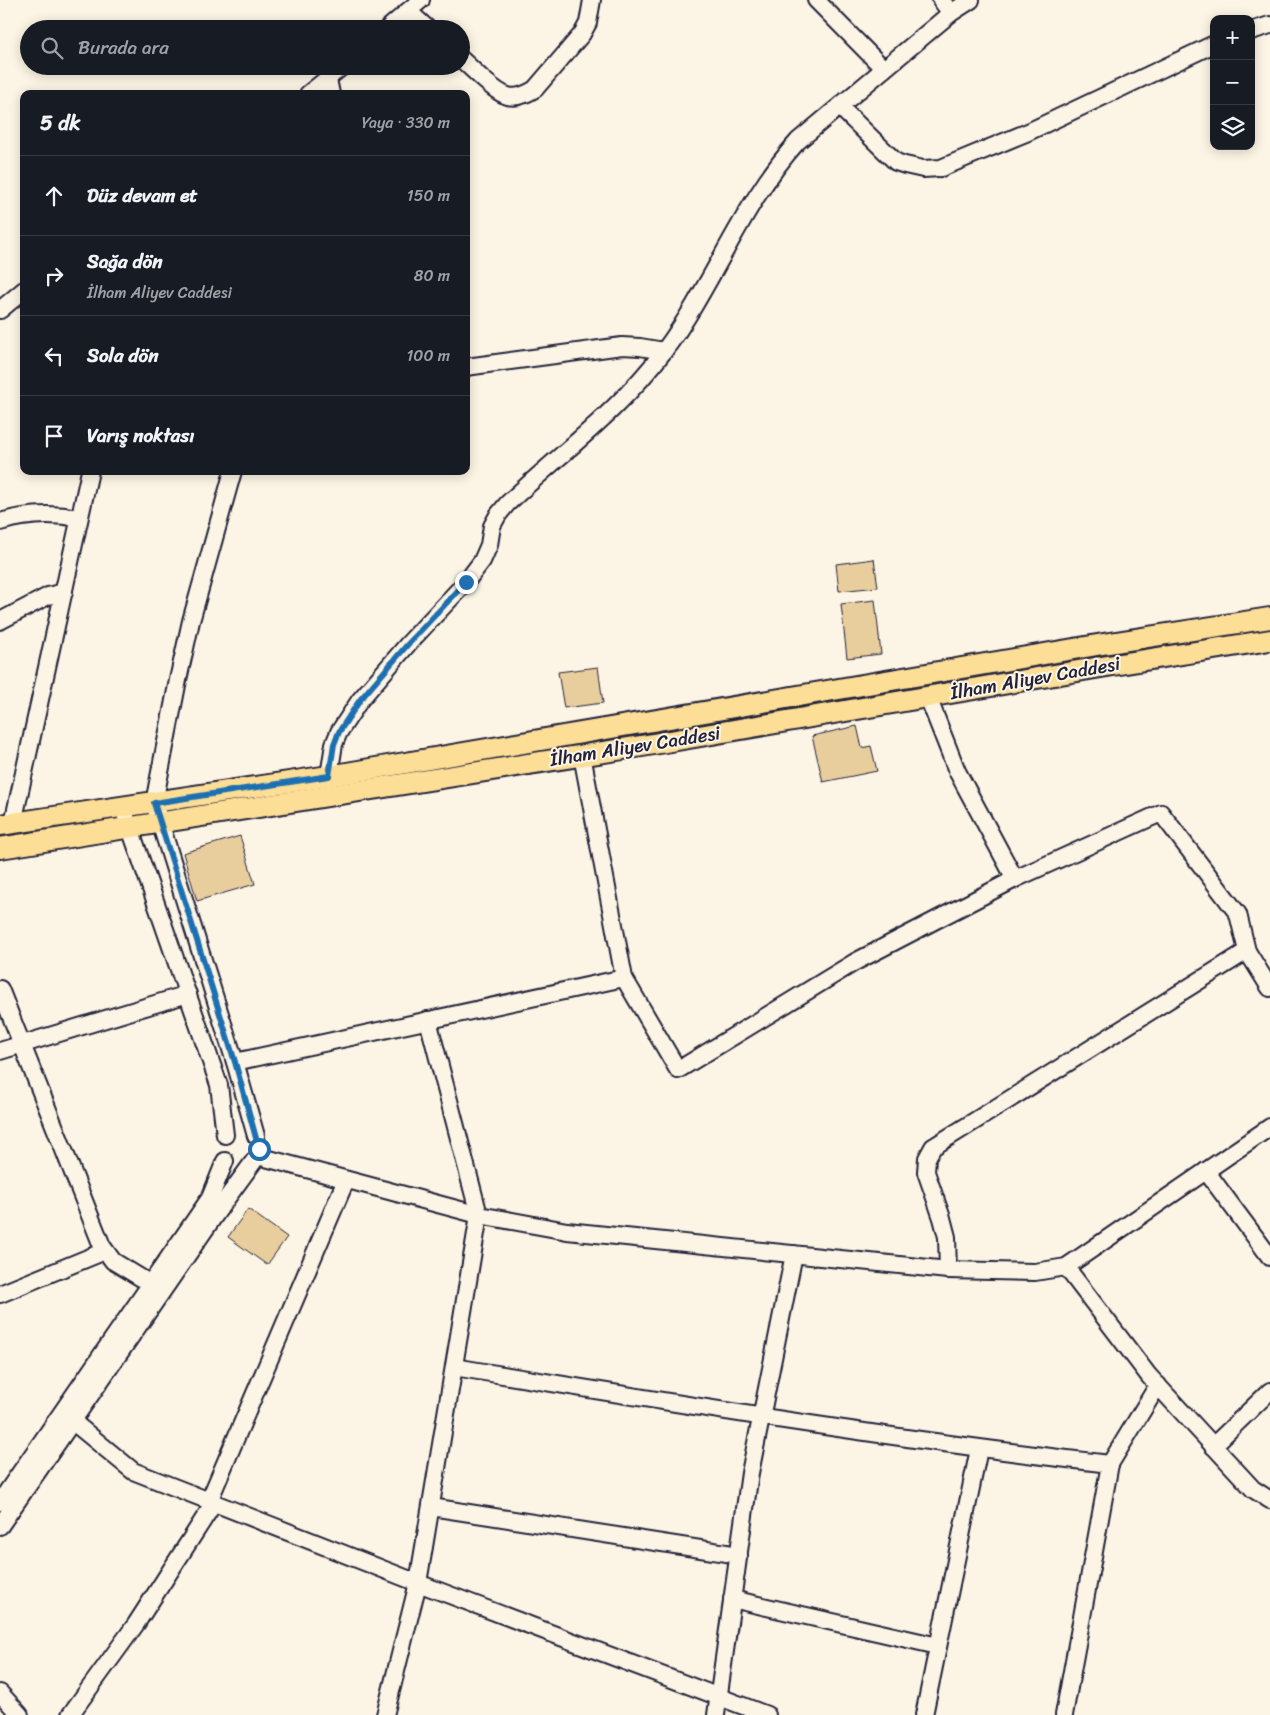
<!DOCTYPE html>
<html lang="tr">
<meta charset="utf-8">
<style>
:root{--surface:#171b24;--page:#20242c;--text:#f1f3f6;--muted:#9ea1a6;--line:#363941}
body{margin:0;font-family:Sriracha,sans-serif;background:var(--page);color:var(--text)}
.controls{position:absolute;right:15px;top:15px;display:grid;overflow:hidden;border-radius:10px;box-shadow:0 2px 12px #0003}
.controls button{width:45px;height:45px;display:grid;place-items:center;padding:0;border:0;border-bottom:1px solid var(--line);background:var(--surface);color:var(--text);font:25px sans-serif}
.stop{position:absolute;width:15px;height:15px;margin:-11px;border:4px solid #1f6fb2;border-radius:50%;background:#fff}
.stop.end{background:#1f6fb2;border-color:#fff;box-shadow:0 1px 5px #0008}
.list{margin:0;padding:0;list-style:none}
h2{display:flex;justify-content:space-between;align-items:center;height:65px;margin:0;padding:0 20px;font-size:21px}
h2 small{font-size:16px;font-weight:400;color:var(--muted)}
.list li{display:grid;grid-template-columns:32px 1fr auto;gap:15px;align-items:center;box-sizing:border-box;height:80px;padding:0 20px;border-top:1px solid var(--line)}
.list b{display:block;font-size:19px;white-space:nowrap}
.list p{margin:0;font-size:16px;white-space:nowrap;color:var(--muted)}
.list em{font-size:16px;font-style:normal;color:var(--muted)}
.icon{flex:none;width:28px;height:28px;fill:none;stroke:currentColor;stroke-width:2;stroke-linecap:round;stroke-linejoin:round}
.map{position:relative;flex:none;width:1270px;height:1715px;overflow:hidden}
.search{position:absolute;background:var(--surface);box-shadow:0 2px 12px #0003;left:20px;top:20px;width:450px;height:55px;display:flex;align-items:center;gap:12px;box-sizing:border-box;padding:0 18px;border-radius:28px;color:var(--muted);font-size:19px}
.panel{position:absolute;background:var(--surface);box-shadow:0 2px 12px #0003;left:20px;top:90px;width:450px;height:385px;border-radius:10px}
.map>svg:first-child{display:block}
</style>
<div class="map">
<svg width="1270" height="1715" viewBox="0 0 1270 1715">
<rect width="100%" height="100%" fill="#fcf5e5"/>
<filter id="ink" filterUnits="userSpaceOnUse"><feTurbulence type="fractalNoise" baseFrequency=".02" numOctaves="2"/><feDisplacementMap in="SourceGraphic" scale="10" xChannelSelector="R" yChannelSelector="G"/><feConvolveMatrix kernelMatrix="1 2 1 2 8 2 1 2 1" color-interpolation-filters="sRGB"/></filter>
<g filter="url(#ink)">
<!-- building -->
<g fill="#e8cd9d" stroke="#22223b">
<polygon points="874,559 878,587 839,591 836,564"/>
<polygon points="875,600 881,654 847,658 841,604"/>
<polygon points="598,667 603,703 564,708 558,672"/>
<polygon points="857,726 862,748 871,746 877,771 823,782 812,736"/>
<polygon points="240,836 255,884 197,901 183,853"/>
<polygon points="248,1209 287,1237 267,1265 228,1237"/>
</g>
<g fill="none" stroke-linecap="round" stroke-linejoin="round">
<!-- minor casing -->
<g stroke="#22223b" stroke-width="20">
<g id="minor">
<polyline points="816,0 884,69"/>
<polyline points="941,0 951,13"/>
<polyline points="408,11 428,29"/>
<polyline points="387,29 421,0"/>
<polyline points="1251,31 1270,25"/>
<path d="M461,59C469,66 477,74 485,81C504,97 512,103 535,89L582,34L588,23L592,0"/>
<polyline points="328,79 331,94"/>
<polyline points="308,94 343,66"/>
<polyline points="840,107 896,162 905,165 923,169 941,168 1028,132 1214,44"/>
<polyline points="0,310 24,290"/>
<polyline points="466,367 622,346 640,347 664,351"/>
<polyline points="233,471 191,621 178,680 154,803 235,1062 256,1136"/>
<path d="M0,522C26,514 53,513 79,518"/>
<polyline points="0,621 48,596 64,592"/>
<polyline points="928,697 957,771 1015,879"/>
<polyline points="582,755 624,978 678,1070 855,962 1015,879 1161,813 1238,914 1247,951 1270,988"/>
<path d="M329,776L334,744L339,732L360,700L408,644L466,582L482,561L489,545L492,526L498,515L507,504C560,454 620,410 664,351C714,284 742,203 798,141L951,13L971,0"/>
<polyline points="123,808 219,1085 225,1135"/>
<polyline points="13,823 90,471"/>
<polyline points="0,989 102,1246 113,1261 151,1284"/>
<polyline points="0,1051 188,994"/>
<polyline points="235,1062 624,978"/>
<polyline points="258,1156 479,1215 567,1231 948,1270 1035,1272 1066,1267 1270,1127"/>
<polyline points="1206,1171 1270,1257"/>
<polyline points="1066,1267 1149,1376 1253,1489 1270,1500"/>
<polyline points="948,1270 947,1237 942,1218 926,1172 927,1158 933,1147 1247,951"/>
<polyline points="0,1294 105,1251"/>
<path d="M454,1367C672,1403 890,1439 1110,1464L1158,1385"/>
<polyline points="72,1421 133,1471 418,1583 767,1715"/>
<polyline points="1213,1446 1270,1391"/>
<polyline points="209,1501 346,1180"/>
<polyline points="0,1502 210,1198 225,1161"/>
<polyline points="431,1507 739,1555"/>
<polyline points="0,1526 224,1202 254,1161"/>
<polyline points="732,1599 938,1646"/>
<polyline points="0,1693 20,1715"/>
<polyline points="70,1715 136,1624 214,1503"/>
<polyline points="385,1715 418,1583 479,1215 428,1020"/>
<polyline points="716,1715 750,1473 794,1254"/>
<polyline points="924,1715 979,1449"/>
<polyline points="1064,1715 1110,1464"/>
</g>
</g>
<!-- major casing -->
<g stroke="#22223b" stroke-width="24">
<g id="major">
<polyline points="0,825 329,776 1103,644 1270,618"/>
<polyline points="0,848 642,746 1101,667 1270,640"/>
</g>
</g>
<!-- minor -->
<use href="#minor" stroke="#fcf5e5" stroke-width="16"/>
<!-- major -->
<use href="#major" stroke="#fdde96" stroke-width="20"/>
</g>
</g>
<g fill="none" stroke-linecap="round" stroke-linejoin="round" filter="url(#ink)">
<!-- route -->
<polyline stroke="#1f6fb2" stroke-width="6" points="259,1149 235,1062 154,803 329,776 334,744 339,732 360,700 408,644 466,582"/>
</g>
<g text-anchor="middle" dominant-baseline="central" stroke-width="4" stroke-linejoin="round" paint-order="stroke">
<!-- street labels -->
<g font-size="19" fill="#22223b" stroke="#fcf5e5">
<text transform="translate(1035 678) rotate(-10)">İlham Aliyev Caddesi</text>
<text transform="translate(635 746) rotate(-9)">İlham Aliyev Caddesi</text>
</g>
</g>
</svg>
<div class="controls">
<button>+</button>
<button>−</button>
<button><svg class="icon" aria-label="layers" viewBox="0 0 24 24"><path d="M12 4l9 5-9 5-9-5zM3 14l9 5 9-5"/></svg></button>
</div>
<div class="stop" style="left:259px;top:1149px"></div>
<div class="stop end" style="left:466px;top:582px"></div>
<div class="search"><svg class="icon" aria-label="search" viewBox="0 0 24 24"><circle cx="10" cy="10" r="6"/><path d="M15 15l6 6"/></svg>Burada ara</div>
<section class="panel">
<h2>5 dk<small>Yaya · 330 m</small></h2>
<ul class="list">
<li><svg class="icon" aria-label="ahead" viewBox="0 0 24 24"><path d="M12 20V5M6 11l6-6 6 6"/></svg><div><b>Düz devam et</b></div><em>150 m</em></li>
<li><svg class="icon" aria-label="right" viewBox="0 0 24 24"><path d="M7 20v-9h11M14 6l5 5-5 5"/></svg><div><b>Sağa dön</b><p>İlham Aliyev Caddesi</p></div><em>80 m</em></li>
<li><svg class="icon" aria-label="left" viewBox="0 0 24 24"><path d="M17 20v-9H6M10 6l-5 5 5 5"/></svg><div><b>Sola dön</b></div><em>100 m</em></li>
<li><svg class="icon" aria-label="arrive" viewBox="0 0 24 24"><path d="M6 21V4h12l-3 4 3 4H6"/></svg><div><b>Varış noktası</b></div></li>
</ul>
</section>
</div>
